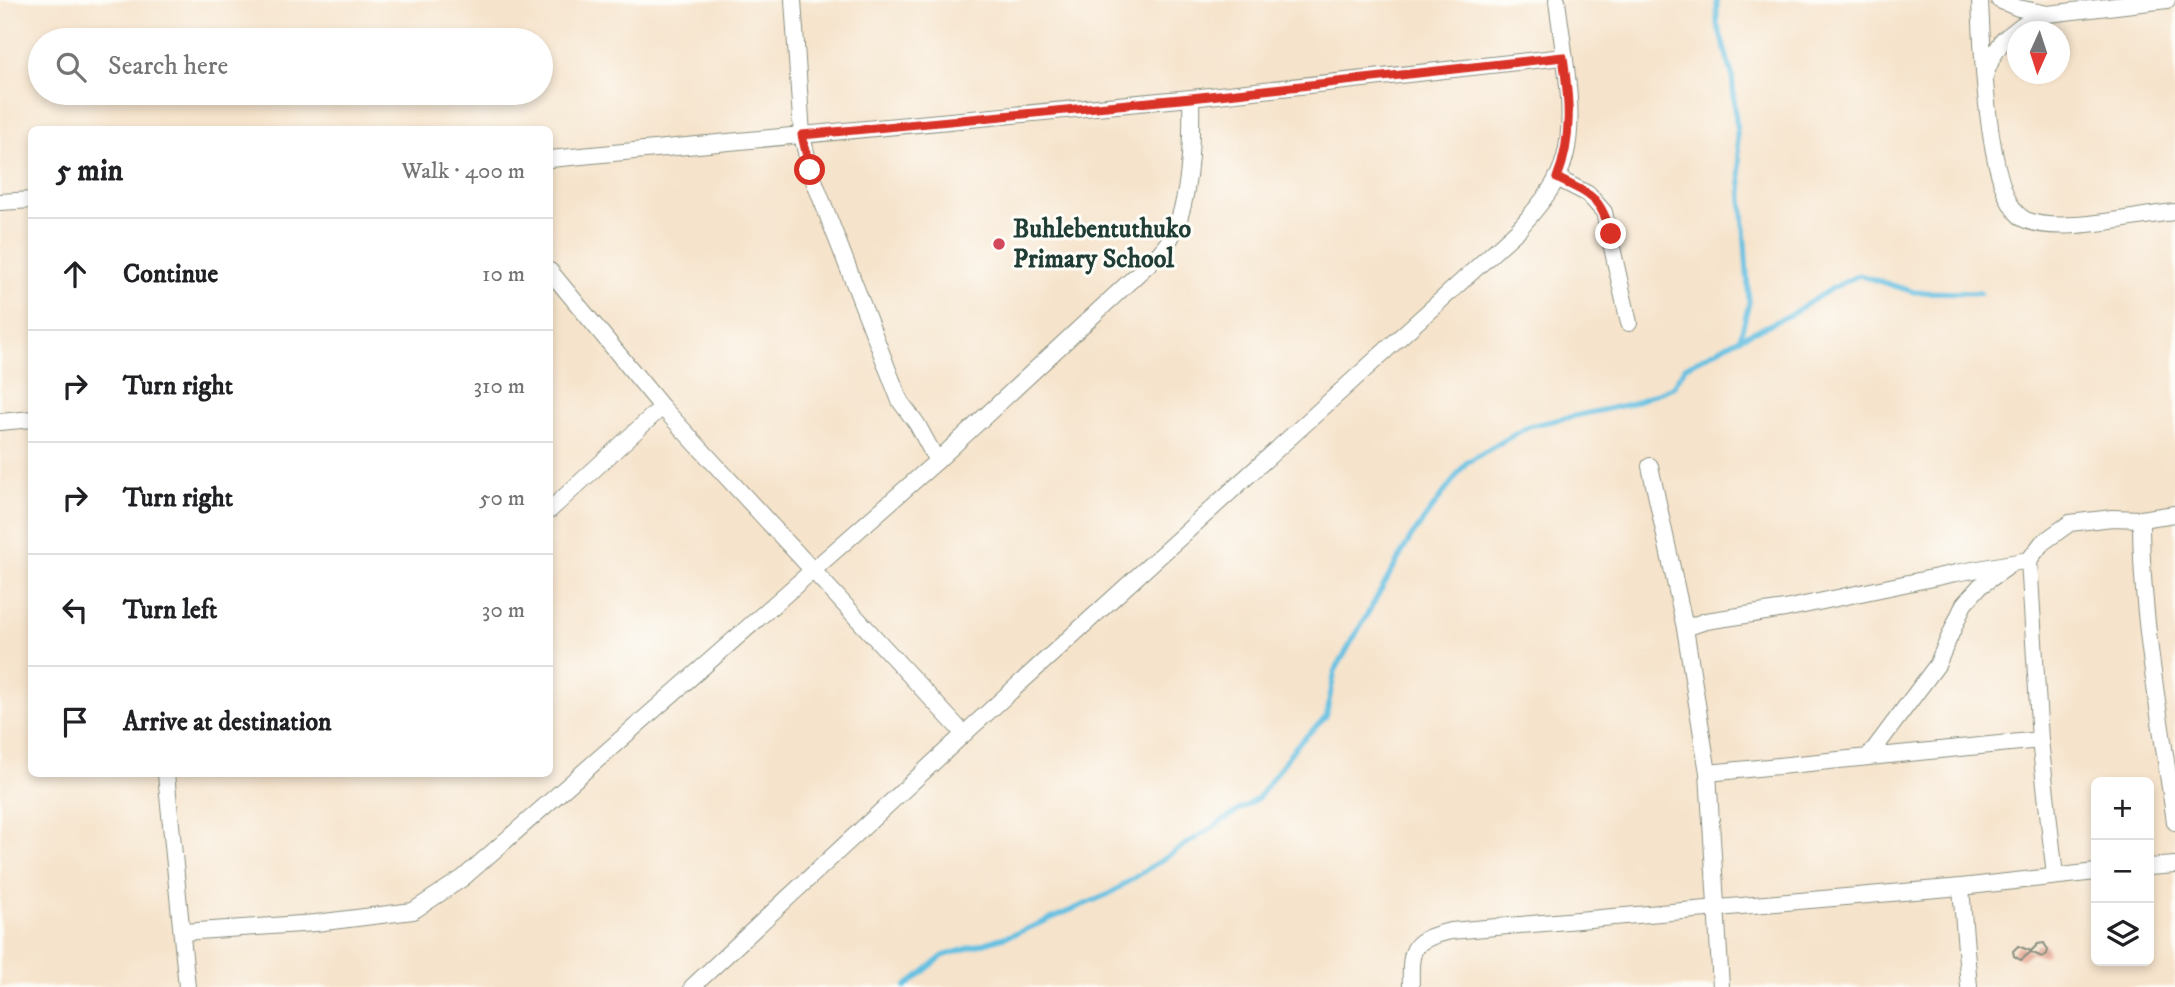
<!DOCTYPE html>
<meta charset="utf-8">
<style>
:root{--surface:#fff;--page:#f2f2f2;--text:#202124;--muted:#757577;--line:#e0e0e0}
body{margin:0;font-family:"IM FELL DW Pica",serif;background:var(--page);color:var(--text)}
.controls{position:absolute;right:21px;bottom:21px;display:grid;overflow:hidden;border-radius:10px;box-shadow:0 4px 10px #0003}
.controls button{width:63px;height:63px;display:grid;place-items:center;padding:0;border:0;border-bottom:2px solid var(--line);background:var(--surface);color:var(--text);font:35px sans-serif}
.compass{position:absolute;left:2007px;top:21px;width:63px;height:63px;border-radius:50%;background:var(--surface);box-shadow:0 4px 10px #0003;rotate:183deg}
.stop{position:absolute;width:21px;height:21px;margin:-16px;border:5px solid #d93025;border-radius:50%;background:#fff}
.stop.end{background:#d93025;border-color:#fff;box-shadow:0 2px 7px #0008}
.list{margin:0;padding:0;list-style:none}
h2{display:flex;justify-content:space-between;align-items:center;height:91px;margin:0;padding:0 28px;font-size:30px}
h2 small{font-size:23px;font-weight:400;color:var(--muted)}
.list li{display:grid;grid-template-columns:46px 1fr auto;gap:21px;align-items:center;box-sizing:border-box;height:112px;padding:0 28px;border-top:2px solid var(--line)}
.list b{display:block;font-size:26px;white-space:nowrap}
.list em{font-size:23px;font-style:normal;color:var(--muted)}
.icon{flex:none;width:38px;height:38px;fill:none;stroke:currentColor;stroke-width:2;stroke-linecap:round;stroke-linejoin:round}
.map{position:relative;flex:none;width:2175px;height:987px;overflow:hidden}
.search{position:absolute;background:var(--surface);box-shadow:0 4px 10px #0003;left:28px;top:28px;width:525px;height:77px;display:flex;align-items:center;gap:18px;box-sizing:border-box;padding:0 24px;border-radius:38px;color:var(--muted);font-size:26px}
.panel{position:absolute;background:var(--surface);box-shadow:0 4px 10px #0003;left:28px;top:126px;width:525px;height:651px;border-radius:10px}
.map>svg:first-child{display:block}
</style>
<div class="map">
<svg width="2175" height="987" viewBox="0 0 2175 987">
<defs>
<pattern id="building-hatch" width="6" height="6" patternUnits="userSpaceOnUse" patternTransform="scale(1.75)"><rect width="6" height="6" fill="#e9a28c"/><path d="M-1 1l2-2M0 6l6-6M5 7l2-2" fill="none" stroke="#bc8573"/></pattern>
</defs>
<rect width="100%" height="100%" fill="#fdfcf7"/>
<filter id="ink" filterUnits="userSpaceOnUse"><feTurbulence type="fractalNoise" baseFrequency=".0143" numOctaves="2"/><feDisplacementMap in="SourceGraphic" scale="14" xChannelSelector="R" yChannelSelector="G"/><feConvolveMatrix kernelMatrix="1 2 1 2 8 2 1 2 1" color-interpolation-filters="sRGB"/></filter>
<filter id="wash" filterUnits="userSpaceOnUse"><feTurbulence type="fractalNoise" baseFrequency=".00686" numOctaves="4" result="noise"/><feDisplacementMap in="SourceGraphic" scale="28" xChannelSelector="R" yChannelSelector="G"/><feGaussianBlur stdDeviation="1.57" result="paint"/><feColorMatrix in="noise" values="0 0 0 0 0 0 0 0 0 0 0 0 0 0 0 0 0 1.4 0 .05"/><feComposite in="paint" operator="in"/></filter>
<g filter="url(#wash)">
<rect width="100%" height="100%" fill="#f6e3cb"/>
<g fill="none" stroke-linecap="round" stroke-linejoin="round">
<!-- stream -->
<g stroke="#64c0e2" stroke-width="5">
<polyline points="1717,0 1717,23 1732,74 1741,183 1749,303 1740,338"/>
<polyline points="905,987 943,956 1017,933 1109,894 1258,798 1296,746 1326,717 1335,671 1411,537 1466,463 1529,426 1630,404 1673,387 1685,367 1740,338 1788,316 1831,289 1859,275 1914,292 1980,293"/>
</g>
</g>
<g id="blocks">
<!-- building -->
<polygon fill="url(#building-hatch)" points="2044,943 2048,950 2047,954 2042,957 2031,952 2021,960 2014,956 2013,951 2018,946 2031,951 2038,944"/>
</g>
</g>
<g filter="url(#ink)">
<use href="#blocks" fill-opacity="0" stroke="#8a9080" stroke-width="2"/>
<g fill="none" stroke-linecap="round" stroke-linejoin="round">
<!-- minor casing -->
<g stroke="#8a9080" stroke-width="18">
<g id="minor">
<polyline points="793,0 802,135 810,170 900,401 917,424 937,461"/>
<path d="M1980,0C1982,41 1986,203 2026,220C2060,235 2137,215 2175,212"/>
<polyline points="1999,0 2018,8 2048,14"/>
<polyline points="1985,75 1992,58 2003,40 2022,25 2048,14 2167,0"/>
<polyline points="550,159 1191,98 1563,57"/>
<polyline points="1557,178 1588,194 1604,212 1629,323"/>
<polyline points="0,202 32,200"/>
<polyline points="550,271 662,407 964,734"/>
<polyline points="0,422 32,419"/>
<polyline points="1650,466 1685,628"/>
<polyline points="550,510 662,407"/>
<path d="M2141,519C2141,620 2161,722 2175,822"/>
<polyline points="1869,756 1937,665 1964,604 1980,586 2006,568"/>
<polyline points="1708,773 1685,628 1706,621 1785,609 1956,573 2029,560"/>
<polyline points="166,774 187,987"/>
<polyline points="2149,867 2175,865"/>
<polyline points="2055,876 2040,740 2029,560 2042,543 2070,523 2112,518 2141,519 2175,514"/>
<polyline points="1961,887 1969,987"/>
<path d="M183,932L316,923L413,911L463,878L937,461L1157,256C1161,251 1167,245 1170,239C1191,204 1192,139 1191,98"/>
<path d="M692,987L964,734L1518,230C1537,208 1558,185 1565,157C1577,112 1562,47 1557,0"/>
<path d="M1411,987C1410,948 1411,940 1451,931L1961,887L2096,872"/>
<polyline points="1721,987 1708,773 2040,740"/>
</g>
</g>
<!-- minor -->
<use href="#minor" stroke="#fff" stroke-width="16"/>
</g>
</g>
<g fill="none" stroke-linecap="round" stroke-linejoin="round" filter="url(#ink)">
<!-- route -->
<path stroke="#d93025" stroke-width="9" d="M810,170L802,135L1191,98L1563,57C1569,98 1573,138 1557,178C1591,195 1600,196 1611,234"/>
</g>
<!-- markers -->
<circle fill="#d1495b" stroke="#fdfcf7" stroke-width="2.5" cx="999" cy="244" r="7"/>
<g text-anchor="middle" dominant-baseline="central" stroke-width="6" stroke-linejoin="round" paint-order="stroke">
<!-- poi labels -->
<g font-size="26" font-weight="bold" fill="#1f3d34" stroke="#fdfcf7" text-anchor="start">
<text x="1013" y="229">Buhlebentuthuko<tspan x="1013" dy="30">Primary School</tspan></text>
</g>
</g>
</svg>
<div class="controls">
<button>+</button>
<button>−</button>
<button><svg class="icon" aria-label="layers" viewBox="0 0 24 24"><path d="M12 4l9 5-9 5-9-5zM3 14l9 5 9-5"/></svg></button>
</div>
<svg class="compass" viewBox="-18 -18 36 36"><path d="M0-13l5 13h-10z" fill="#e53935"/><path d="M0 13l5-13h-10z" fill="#757577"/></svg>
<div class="stop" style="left:810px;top:170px"></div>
<div class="stop end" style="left:1611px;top:234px"></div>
<div class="search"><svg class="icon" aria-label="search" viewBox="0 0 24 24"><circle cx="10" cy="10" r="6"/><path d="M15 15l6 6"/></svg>Search here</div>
<section class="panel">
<h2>5 min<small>Walk · 400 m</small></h2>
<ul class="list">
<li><svg class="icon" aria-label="ahead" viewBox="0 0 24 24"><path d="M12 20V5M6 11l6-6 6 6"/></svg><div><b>Continue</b></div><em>10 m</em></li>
<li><svg class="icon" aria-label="right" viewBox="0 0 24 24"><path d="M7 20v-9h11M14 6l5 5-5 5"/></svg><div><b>Turn right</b></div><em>310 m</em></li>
<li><svg class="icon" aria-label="right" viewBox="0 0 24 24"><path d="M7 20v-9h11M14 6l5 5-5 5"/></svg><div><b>Turn right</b></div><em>50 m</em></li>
<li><svg class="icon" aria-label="left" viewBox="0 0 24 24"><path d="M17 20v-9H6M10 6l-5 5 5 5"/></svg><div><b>Turn left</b></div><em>30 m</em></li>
<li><svg class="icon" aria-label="arrive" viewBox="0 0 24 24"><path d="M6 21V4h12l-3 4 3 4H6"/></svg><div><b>Arrive at destination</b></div></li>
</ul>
</section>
</div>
